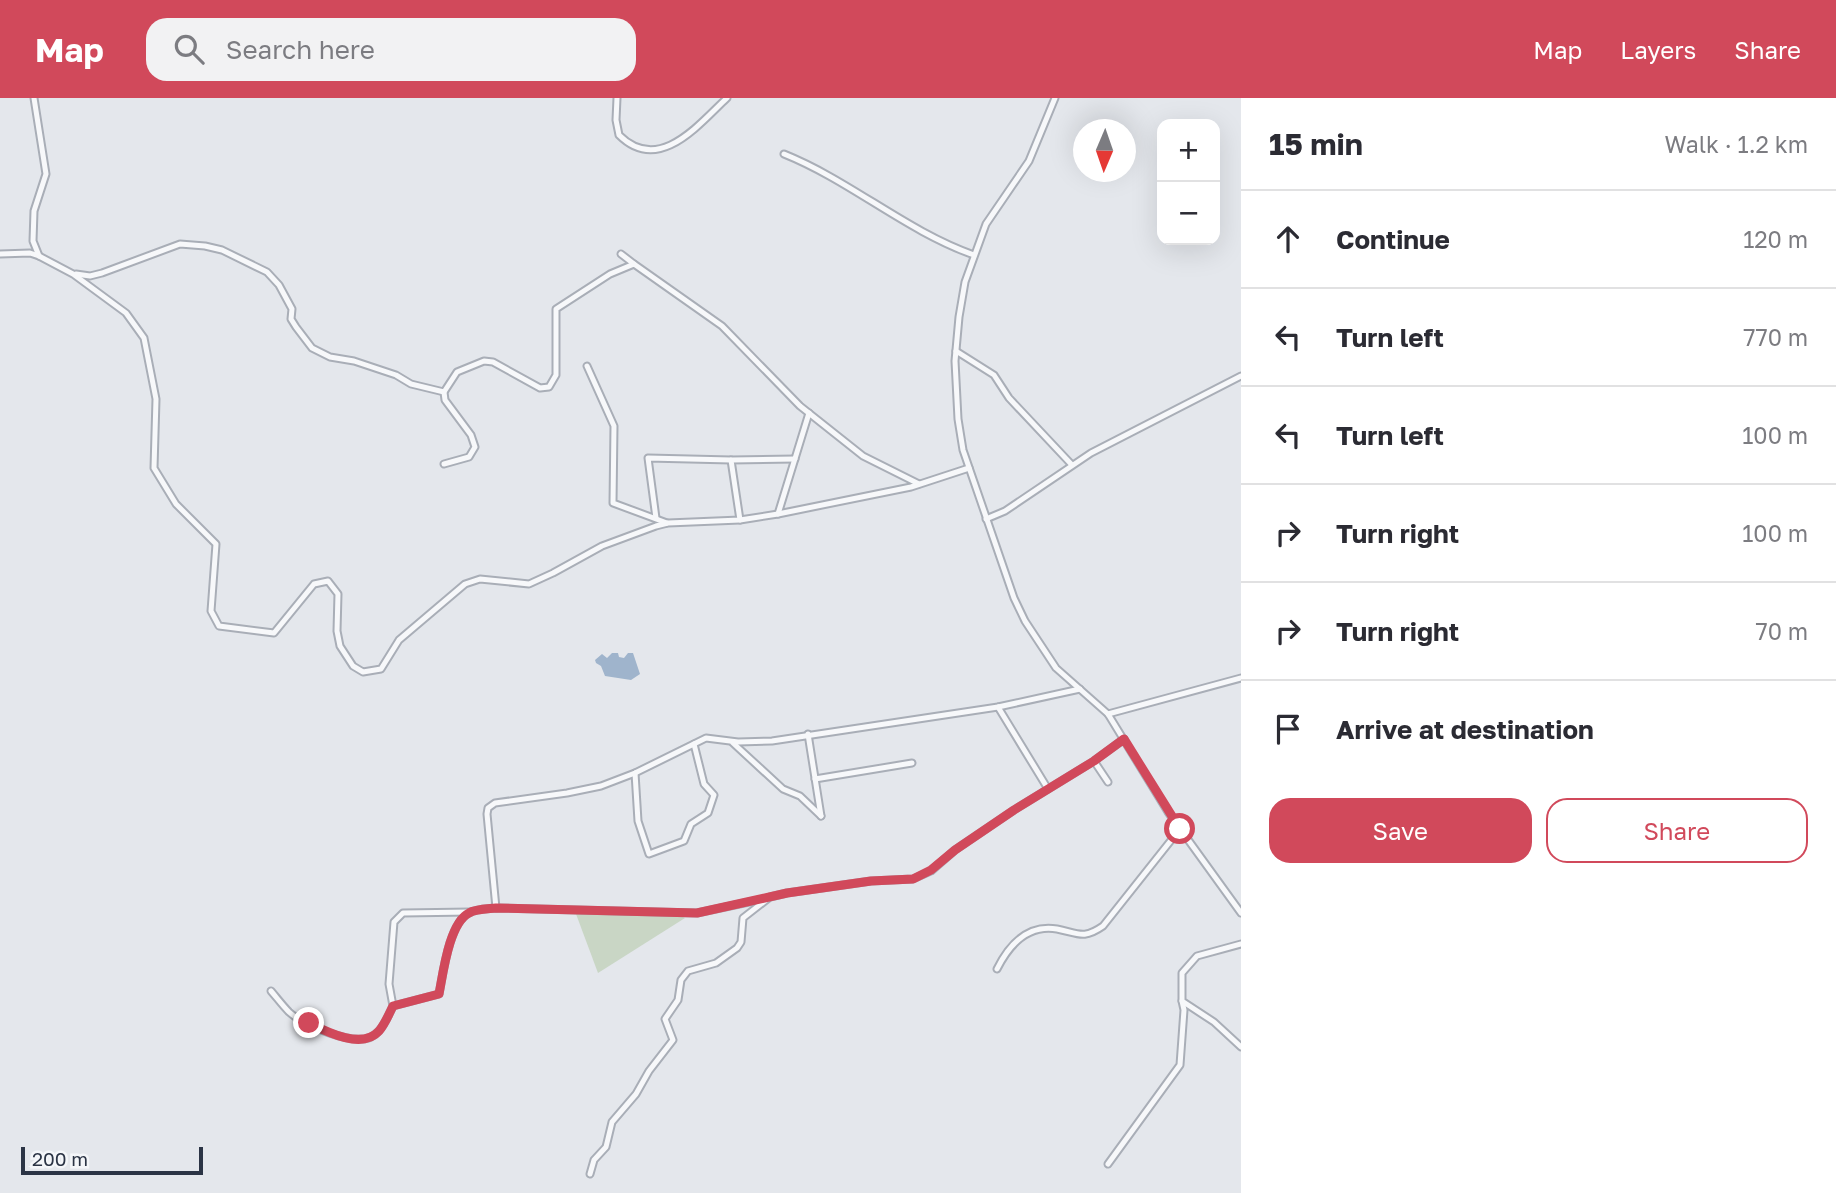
<!DOCTYPE html>
<meta charset="utf-8">
<style>
:root{--surface:#fff;--page:#f2f2f3;--text:#2b2b33;--muted:#7c7c81;--line:#e1e1e2;--accent:#d1495b}
body{margin:0;font-family:"Golos Text",sans-serif;background:var(--page);color:var(--text)}
.controls{position:absolute;right:21px;top:21px;display:grid;overflow:hidden;border-radius:14px;box-shadow:0 7px 28px #0002}
.controls button{width:63px;height:63px;display:grid;place-items:center;padding:0;border:0;border-bottom:2px solid var(--line);background:var(--surface);color:var(--text);font:35px sans-serif}
.compass{position:absolute;left:1073px;top:21px;width:63px;height:63px;border-radius:50%;background:var(--surface);box-shadow:0 7px 28px #0002;rotate:182deg}
.scale{position:absolute;left:21px;bottom:18px;width:182px;box-sizing:border-box;padding-left:7px;border:4px solid #2b3445;border-top:0;font-size:19px;line-height:24px;white-space:nowrap;color:#2b3445;-webkit-text-stroke:5px #f4f6f9;paint-order:stroke}
.stop{position:absolute;width:21px;height:21px;margin:-16px;border:5px solid #d1495b;border-radius:50%;background:#fff}
.stop.end{background:#d1495b;border-color:#fff;box-shadow:0 2px 7px #0008}
.list{margin:0;padding:0;list-style:none}
h2{display:flex;justify-content:space-between;align-items:center;height:91px;margin:0;padding:0 28px;font-size:30px}
h2 small{font-size:23px;font-weight:400;color:var(--muted)}
.list li{display:grid;grid-template-columns:46px 1fr auto;gap:21px;align-items:center;box-sizing:border-box;height:98px;padding:0 28px;border-top:2px solid var(--line)}
.list b{display:block;font-size:26px;white-space:nowrap}
.list em{font-size:23px;font-style:normal;color:var(--muted)}
.actions{display:flex;gap:14px;padding:21px 28px}
.actions a{flex:1;padding:16px 0;border:2px solid var(--accent);border-radius:21px;text-align:center;font-size:24px;color:var(--accent)}
.actions .main{background:var(--accent);color:#fff}
.icon{flex:none;width:38px;height:38px;fill:none;stroke:currentColor;stroke-width:2;stroke-linecap:round;stroke-linejoin:round}
.map{position:relative;flex:none;width:1241px;height:1095px;overflow:hidden}
header{display:flex;align-items:center;gap:42px;box-sizing:border-box;height:98px;padding:0 35px;background:var(--accent);color:#fff}
header strong{font-size:33px}
nav{display:flex;gap:38px;margin-inline-start:auto;font-size:24px}
.search{width:490px;height:63px;background:var(--page);display:flex;align-items:center;gap:18px;box-sizing:border-box;padding:0 24px;border-radius:21px;color:var(--muted);font-size:26px}
main{display:flex}
aside{flex:1;background:var(--surface)}
.map>svg:first-child{display:block}
</style>
<header>
<strong>Map</strong>
<div class="search"><svg class="icon" aria-label="search" viewBox="0 0 24 24"><circle cx="10" cy="10" r="6"/><path d="M15 15l6 6"/></svg>Search here</div>
<nav><a>Map</a><a>Layers</a><a>Share</a></nav>
</header>
<main>
<div class="map">
<svg width="1241" height="1095" viewBox="0 0 1241 1095">
<rect width="100%" height="100%" fill="#e4e7ec"/>
<!-- green -->
<polygon fill="#c9d6c5" points="592,814 679,817 685,820 598,875 576,816"/>
<!-- water -->
<polygon fill="#9fb4cc" points="612,555 618,555 619,559 624,560 628,555 633,555 640,576 631,582 605,578 601,568 596,565 595,562 602,556 607,560"/>
<g fill="none" stroke-linecap="round" stroke-linejoin="round">
<!-- minor casing -->
<g stroke="#a9aeb7" stroke-width="9">
<g id="minor">
<polyline points="34,0 46,76 34,113 33,143 39,158"/>
<path d="M617,0L616,22L619,37C659,77 699,26 727,0"/>
<polyline points="1055,0 1029,63 986,126 965,184 959,219 955,263 958,321 963,352 1014,500 1025,523 1056,570 1108,616 1168,714 1241,815"/>
<path d="M784,56C851,83 906,133 974,157"/>
<polyline points="0,156 30,155 39,158 73,176 126,215 144,240 156,301 154,370 176,406 216,446 211,513 219,528 274,535 314,486 328,483 338,496 337,533 340,548 353,568 363,574 381,571 399,542 465,486 480,481 529,486 553,475 602,448 656,428 668,425 740,422 778,416 911,389 969,370"/>
<polyline points="621,156 634,166"/>
<polyline points="76,176 90,178 102,175 180,146 205,148 222,152 267,174 279,187 292,211 291,221 296,229 312,250 330,259 354,263 396,277 411,286 444,294"/>
<polyline points="956,253 994,277 1009,300 1072,367"/>
<polyline points="587,268 614,328 613,405 667,425"/>
<polyline points="444,366 469,359 475,349 471,337 445,302 444,294 457,274 484,263 493,264 540,290 549,289 556,277 556,211 610,176 634,166 722,228 800,308 863,358 919,386"/>
<polyline points="778,416 809,315"/>
<polyline points="656,420 648,360 731,362"/>
<polyline points="986,421 1005,413 1091,355 1241,278"/>
<polyline points="740,422 731,362 795,361"/>
<polyline points="998,609 1048,691"/>
<polyline points="1108,616 1241,580"/>
<polyline points="808,636 821,718"/>
<polyline points="733,645 783,691 800,698 821,718"/>
<polyline points="1094,663 1108,684"/>
<polyline points="635,675 638,723 649,756 684,743 691,726 708,715 714,697 704,686 694,646"/>
<polyline points="815,681 912,665"/>
<polyline points="496,810 487,716 488,710 495,705 567,695 601,688 635,675 706,640 738,644 772,643 998,609 1080,591"/>
<polyline points="1241,846 1197,858 1182,875 1182,903 1214,924 1241,949"/>
<path d="M997,871C1009,847 1027,826 1057,831C1078,835 1083,842 1103,828L1180,731"/>
<path d="M271,893C277,900 283,908 289,914C303,927 353,948 371,939C382,934 388,918 393,908L439,896C443,876 449,825 469,815C476,811 488,811 496,810L697,815L768,800"/>
<polyline points="393,908 389,886 394,824 403,815 470,814"/>
<polyline points="1108,1066 1180,967 1184,912 1182,903"/>
<polyline points="590,1076 594,1062 606,1049 612,1024 636,996 649,973 673,942 665,921 678,902 681,882 688,873 716,865 737,850 741,844 743,820 770,799 787,795 871,783 913,781 931,773 955,752 1014,712 1094,663 1124,641"/>
</g>
</g>
<!-- minor -->
<use href="#minor" stroke="#f7f8fa" stroke-width="5"/>
</g>
<g fill="none" stroke-linecap="round" stroke-linejoin="round">
<!-- route -->
<path stroke="#d1495b" stroke-width="9" d="M309,925C327,934 362,952 379,933C385,926 389,916 393,908L439,896C443,876 449,825 469,815C476,811 488,811 496,810L697,815L787,795L871,783L913,781L931,772L955,752L1014,712L1094,663L1124,641L1180,731"/>
</g>
</svg>
<div class="controls">
<button>+</button>
<button>−</button>
</div>
<svg class="compass" viewBox="-18 -18 36 36"><path d="M0-13l5 13h-10z" fill="#e53935"/><path d="M0 13l5-13h-10z" fill="#7c7c81"/></svg>
<div class="scale">200 m</div>
<div class="stop" style="left:1180px;top:731px"></div>
<div class="stop end" style="left:309px;top:925px"></div>
</div>
<aside>
<h2>15 min<small>Walk · 1.2 km</small></h2>
<ul class="list">
<li><svg class="icon" aria-label="ahead" viewBox="0 0 24 24"><path d="M12 20V5M6 11l6-6 6 6"/></svg><div><b>Continue</b></div><em>120 m</em></li>
<li><svg class="icon" aria-label="left" viewBox="0 0 24 24"><path d="M17 20v-9H6M10 6l-5 5 5 5"/></svg><div><b>Turn left</b></div><em>770 m</em></li>
<li><svg class="icon" aria-label="left" viewBox="0 0 24 24"><path d="M17 20v-9H6M10 6l-5 5 5 5"/></svg><div><b>Turn left</b></div><em>100 m</em></li>
<li><svg class="icon" aria-label="right" viewBox="0 0 24 24"><path d="M7 20v-9h11M14 6l5 5-5 5"/></svg><div><b>Turn right</b></div><em>100 m</em></li>
<li><svg class="icon" aria-label="right" viewBox="0 0 24 24"><path d="M7 20v-9h11M14 6l5 5-5 5"/></svg><div><b>Turn right</b></div><em>70 m</em></li>
<li><svg class="icon" aria-label="arrive" viewBox="0 0 24 24"><path d="M6 21V4h12l-3 4 3 4H6"/></svg><div><b>Arrive at destination</b></div></li>
</ul>
<div class="actions"><a class="main">Save</a><a>Share</a></div>
</aside>
</main>
